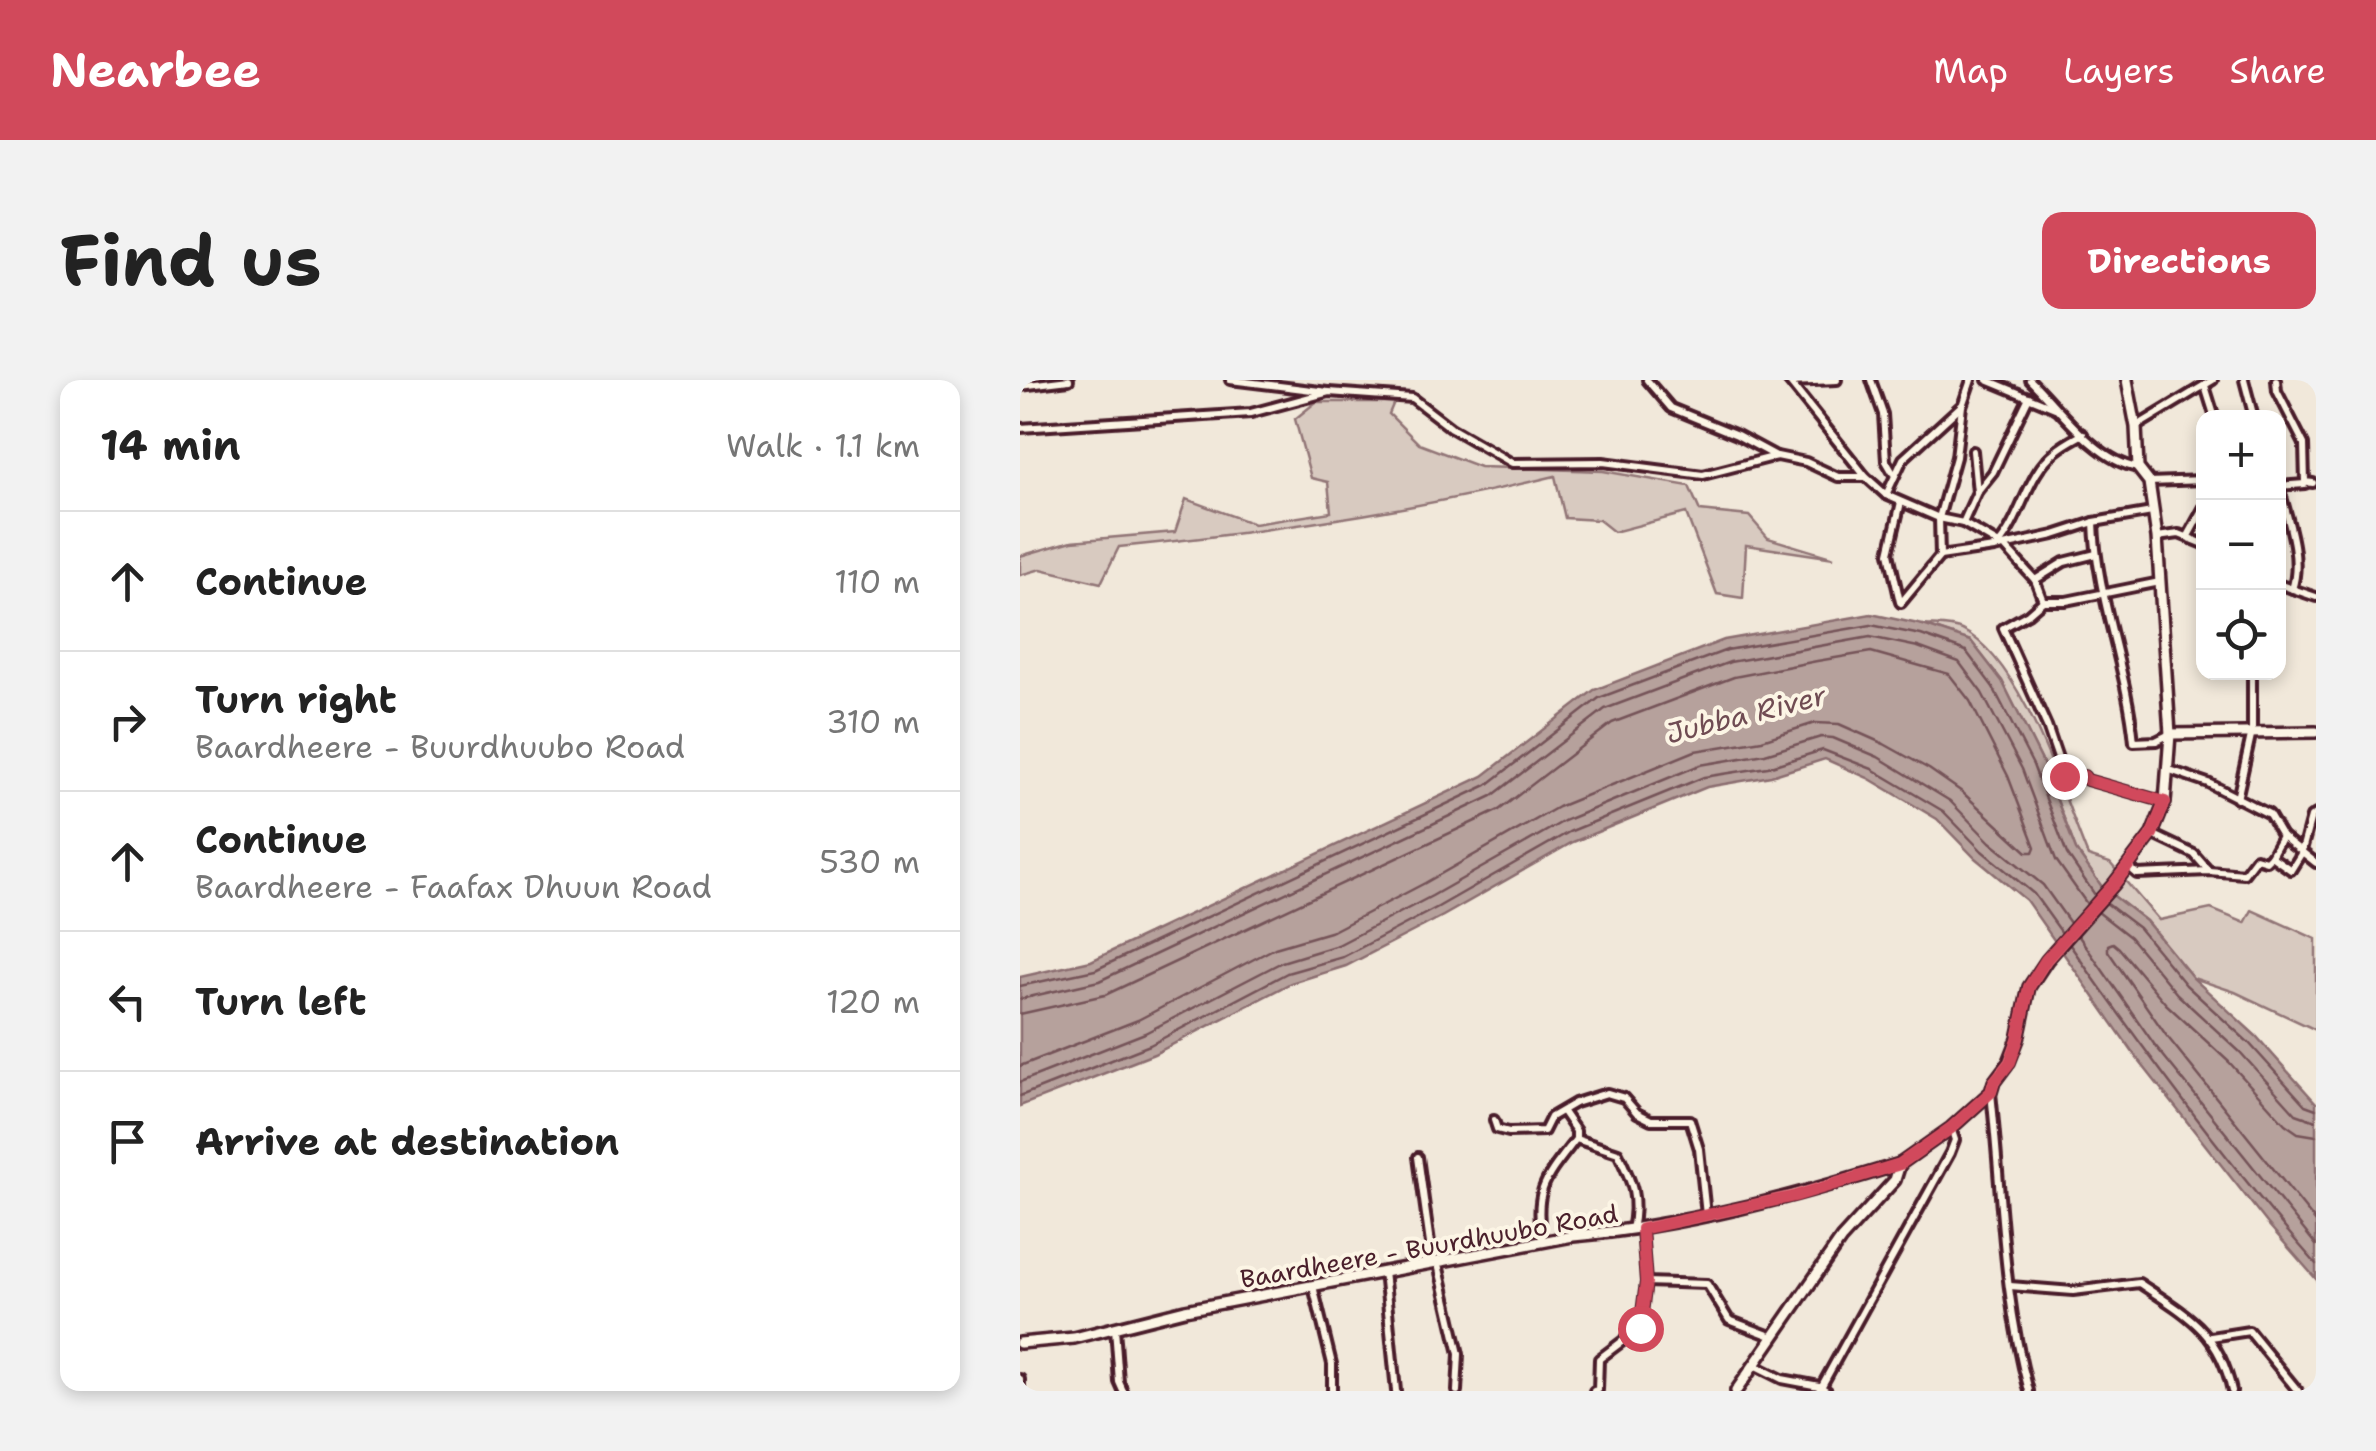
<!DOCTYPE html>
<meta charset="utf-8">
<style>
:root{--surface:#fff;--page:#f2f2f2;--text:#222;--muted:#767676;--line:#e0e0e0;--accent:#d1495b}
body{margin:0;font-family:"Shantell Sans",sans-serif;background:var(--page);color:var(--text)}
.controls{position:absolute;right:30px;top:30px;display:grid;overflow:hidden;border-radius:20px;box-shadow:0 5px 15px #0003}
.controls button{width:90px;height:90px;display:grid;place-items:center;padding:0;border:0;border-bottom:2px solid var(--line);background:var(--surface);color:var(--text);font:50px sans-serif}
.stop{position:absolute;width:30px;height:30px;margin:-22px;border:8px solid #d1495b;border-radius:50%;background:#fff}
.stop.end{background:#d1495b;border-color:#fff;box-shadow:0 2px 10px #0008}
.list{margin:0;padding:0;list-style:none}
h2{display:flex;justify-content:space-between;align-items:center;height:130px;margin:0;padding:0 40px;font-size:42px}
h2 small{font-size:32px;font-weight:400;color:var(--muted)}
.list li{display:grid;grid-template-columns:65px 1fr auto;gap:30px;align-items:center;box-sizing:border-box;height:140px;padding:0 40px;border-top:2px solid var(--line)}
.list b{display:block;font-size:38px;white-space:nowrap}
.list p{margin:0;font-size:32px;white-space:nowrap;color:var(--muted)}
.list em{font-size:32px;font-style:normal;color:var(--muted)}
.icon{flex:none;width:55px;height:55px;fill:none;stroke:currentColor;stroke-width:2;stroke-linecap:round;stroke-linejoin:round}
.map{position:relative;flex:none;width:1296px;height:1011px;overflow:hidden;border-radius:20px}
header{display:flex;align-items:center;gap:60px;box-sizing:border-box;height:140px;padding:0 50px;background:var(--accent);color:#fff}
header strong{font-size:48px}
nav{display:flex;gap:55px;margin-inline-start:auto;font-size:35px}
.intro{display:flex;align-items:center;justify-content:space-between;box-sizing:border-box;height:240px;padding:0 60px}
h1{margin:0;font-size:70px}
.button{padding:25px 45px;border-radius:20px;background:var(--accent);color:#fff;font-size:35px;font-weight:700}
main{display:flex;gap:60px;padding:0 60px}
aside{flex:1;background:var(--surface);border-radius:20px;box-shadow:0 5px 15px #0003}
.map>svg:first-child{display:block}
</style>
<header>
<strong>Nearbee</strong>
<nav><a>Map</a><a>Layers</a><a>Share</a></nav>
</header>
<div class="intro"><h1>Find us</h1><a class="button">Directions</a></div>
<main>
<aside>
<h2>14 min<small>Walk · 1.1 km</small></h2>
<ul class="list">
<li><svg class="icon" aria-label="ahead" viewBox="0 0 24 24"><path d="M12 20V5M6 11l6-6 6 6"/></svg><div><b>Continue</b></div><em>110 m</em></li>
<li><svg class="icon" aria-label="right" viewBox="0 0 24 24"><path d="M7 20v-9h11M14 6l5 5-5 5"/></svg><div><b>Turn right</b><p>Baardheere - Buurdhuubo Road</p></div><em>310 m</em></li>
<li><svg class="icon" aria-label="ahead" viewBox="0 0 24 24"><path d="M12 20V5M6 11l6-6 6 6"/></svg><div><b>Continue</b><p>Baardheere - Faafax Dhuun Road</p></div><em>530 m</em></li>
<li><svg class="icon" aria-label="left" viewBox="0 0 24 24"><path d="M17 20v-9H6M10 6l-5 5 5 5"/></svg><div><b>Turn left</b></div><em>120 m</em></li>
<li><svg class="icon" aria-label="arrive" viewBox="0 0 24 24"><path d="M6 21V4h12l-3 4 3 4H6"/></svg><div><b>Arrive at destination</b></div></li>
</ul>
</aside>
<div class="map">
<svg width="1296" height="1011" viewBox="0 0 1296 1011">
<rect width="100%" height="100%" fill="#f1e8da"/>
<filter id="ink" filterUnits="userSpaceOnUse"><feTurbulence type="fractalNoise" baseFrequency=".01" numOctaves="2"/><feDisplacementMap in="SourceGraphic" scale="20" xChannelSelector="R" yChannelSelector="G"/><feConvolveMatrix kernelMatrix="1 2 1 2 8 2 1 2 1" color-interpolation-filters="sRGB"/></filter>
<g filter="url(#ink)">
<!-- green -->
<g fill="#d8cac0" stroke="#917476" stroke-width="2.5">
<path d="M296,22H374L369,34L399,64L460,87L583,91L669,106L680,131L729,136L748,158L814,178L726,165L723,218L697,214L666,133L594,152L579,140L545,138L535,96C391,131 247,152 99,167L81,203L21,189L0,195V176L52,161L155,152L166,119L234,144L311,132L308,102L291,98L275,39Z"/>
<path d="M903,245C915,246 932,245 942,250C1003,280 1042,414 1068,476L1090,483L1139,540L1191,529L1225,543L1232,530L1296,559V650L1215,612L1173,598L1126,541L1082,507L1056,470L1022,381L982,301L951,261Z"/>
</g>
<!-- water -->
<polygon fill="#b6a19c" stroke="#8b6d6f" stroke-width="2.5" points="851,234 903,245 951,261 982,301 1022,381 1056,470 1082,507 1126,541 1173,598 1236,656 1296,723 1296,899 1247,843 1116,677 1006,520 955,478 917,439 848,398 805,379 751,396 687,407 553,462 423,536 326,586 271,603 134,674 0,726 0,597 71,581 463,396 574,310 704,260"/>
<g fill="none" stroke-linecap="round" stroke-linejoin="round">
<!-- shore -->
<g stroke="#755358" stroke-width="2.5">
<polyline points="1086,523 1119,548 1166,605 1229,663 1285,725 1296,729"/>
<polyline points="1078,532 1110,557 1157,614 1220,672 1276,734 1296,741"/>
<polyline points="1058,555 1134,664 1296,865"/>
<path d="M1050,565C1127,675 1207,783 1296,884"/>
<polyline points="0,606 75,590 467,405 579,318 707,270 851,245 901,255 946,271 973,307 1013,385 1047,474 1075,515"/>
<polyline points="0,619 79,601 472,416 585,329 710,282 850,257 898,267 939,282 962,313 1002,389 1036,480 1067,524"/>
<polyline points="0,634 85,615 479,430 592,343 714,297 797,281 851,272 929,294 950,321 988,396 1015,467 1013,472 1007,472 942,412 909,389 864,364 819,344 795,343 742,360 675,371 538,427 405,503 313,551 255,568 118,640 0,686"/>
<polyline points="0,702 125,653 262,582 318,565 412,516 544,441 680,385 745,374 801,357 813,358 858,377 930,421 970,462 1023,505 1050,543"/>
<polyline points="0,716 130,665 267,593 323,577 418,527 549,452 684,397 748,387 803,370 852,389 923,431 962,471 1014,514 1042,553"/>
<polyline points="1296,756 1278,753 1265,744 1209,682 1146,624 1099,568 1093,563 1088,565 1088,571 1146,655 1296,842"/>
</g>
<!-- minor casing -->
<g stroke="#4a1f2b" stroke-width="14">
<g id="minor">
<polyline points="210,0 308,12"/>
<polyline points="627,0 651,28 717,55 756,76"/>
<polyline points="768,0 845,96"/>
<polyline points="851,0 863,34 866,81 873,93"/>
<polyline points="967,0 1035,28"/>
<path d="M1010,0C1039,28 1076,81 1118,88"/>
<polyline points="1224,0 1234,38"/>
<polyline points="1256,0 1257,11 1284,64 1285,102 1293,103"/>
<polyline points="770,2 817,0"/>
<polyline points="0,6 49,0"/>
<polyline points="1185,6 1195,38"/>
<polyline points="1117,46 1193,0"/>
<polyline points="0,48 231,33 309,12 392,18 431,48 492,83 583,82 683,95 757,76 786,82 818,97 846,97 866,115 919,138 943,143 979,164 974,168 1034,155 1074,142 1132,132"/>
<polyline points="1129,102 1184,100"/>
<polyline points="1258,106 1285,104"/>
<path d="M1259,106C1267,137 1283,178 1272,209"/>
<polyline points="957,112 973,92 1009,17"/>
<polyline points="866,115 883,79 941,26"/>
<path d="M1074,142C1076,214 1107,289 1114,362L1136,361L1150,354"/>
<polyline points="943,143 957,112 953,71"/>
<polyline points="1168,156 1184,127"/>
<polyline points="1137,157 1159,154 1184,164"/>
<path d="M979,164C1002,137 1007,93 1036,71C1044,64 1054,59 1063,54"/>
<polyline points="986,168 1015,200 1044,182 1076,174"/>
<polyline points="920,176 974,168"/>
<polyline points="1015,200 1023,221"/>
<polyline points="1140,202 1046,221 1023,221 1008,234 983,248 1027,346 1044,396 1064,396 1067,400 1145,422"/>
<polyline points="1258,204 1296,217"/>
<polyline points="880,222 869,173 881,122"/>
<polyline points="881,223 920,176 919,138 936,77 942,26 951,0"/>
<polyline points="1147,389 1188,403 1249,434 1262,456 1296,483"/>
<polyline points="1217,419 1232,351 1232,292"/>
<polyline points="1132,454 1174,474 1188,490"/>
<polyline points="1251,476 1262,456"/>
<polyline points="1108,486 1117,494 1189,491 1224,494 1236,478 1246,481 1251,476 1271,490 1281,474 1291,437 1296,434"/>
<path d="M971,713C982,813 982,914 1009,1011"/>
<polyline points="543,732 556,751 556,759"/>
<polyline points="474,740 477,749 489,752 524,751 531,737 555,723 587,713 604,718 617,733 631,740 670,740 679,769 686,835"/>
<polyline points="398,777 412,878 418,884 439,974 437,1011"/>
<path d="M523,862C512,810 526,798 556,759L598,773C612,802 619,817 612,850"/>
<polyline points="364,891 376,1011"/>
<polyline points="626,902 687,904 709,940 751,956"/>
<polyline points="293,906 312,984 312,1011"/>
<path d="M990,906L1053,911L1119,903C1167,935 1199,951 1212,1011"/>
<polyline points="95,948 99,1002 103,1011"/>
<polyline points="1191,957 1229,951 1278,1011"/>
<polyline points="734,985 762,999 799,1006 807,1011"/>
<polyline points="0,999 0,1009"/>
<polyline points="574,1011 578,1010 579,979 620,948 626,902 622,849"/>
<polyline points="799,1011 930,773 935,760 931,748"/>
</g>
</g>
<!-- secondary casing -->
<g stroke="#4a1f2b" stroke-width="16">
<g id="secondary">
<polyline points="1150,354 1296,352"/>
<path d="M0,963L54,958L165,930L553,856C665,846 773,817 880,784"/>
<polyline points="716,1011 821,859 875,800 880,784 931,748 971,712 974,702 989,682 998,659 1009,607 1027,580 1094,504 1132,454 1145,422 1150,354 1137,157 1129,102 1118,88 1116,47 1107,0"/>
</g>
</g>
<!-- minor -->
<use href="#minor" stroke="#fcf5e5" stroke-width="6"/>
<!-- secondary -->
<use href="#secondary" stroke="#fcf5e5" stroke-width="9"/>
</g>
</g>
<g fill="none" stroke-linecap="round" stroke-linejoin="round" filter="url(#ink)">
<!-- route -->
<polyline stroke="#d1495b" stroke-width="12" points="620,948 626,902 622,849 775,816 880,784 931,748 971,712 974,702 990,682 998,659 1009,607 1026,580 1094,504 1132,454 1145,422 1067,400 1064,396 1044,396"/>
</g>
<g text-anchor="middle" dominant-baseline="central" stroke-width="8" stroke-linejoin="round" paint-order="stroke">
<!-- street labels -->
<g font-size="25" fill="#4a1f2b" stroke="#fcf5e5">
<text transform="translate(409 866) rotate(-10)">Baardheere - Buurdhuubo Road</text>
</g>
<!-- water labels -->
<g font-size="28" font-style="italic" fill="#704c53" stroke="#fcf5e5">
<text transform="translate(726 334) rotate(-14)">Jubba River</text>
</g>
</g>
</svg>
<div class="controls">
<button>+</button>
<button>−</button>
<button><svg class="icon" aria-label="locate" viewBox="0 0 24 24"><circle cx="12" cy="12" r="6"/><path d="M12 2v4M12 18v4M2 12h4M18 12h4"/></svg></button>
</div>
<div class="stop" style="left:620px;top:948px"></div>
<div class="stop end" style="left:1044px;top:396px"></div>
</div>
</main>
